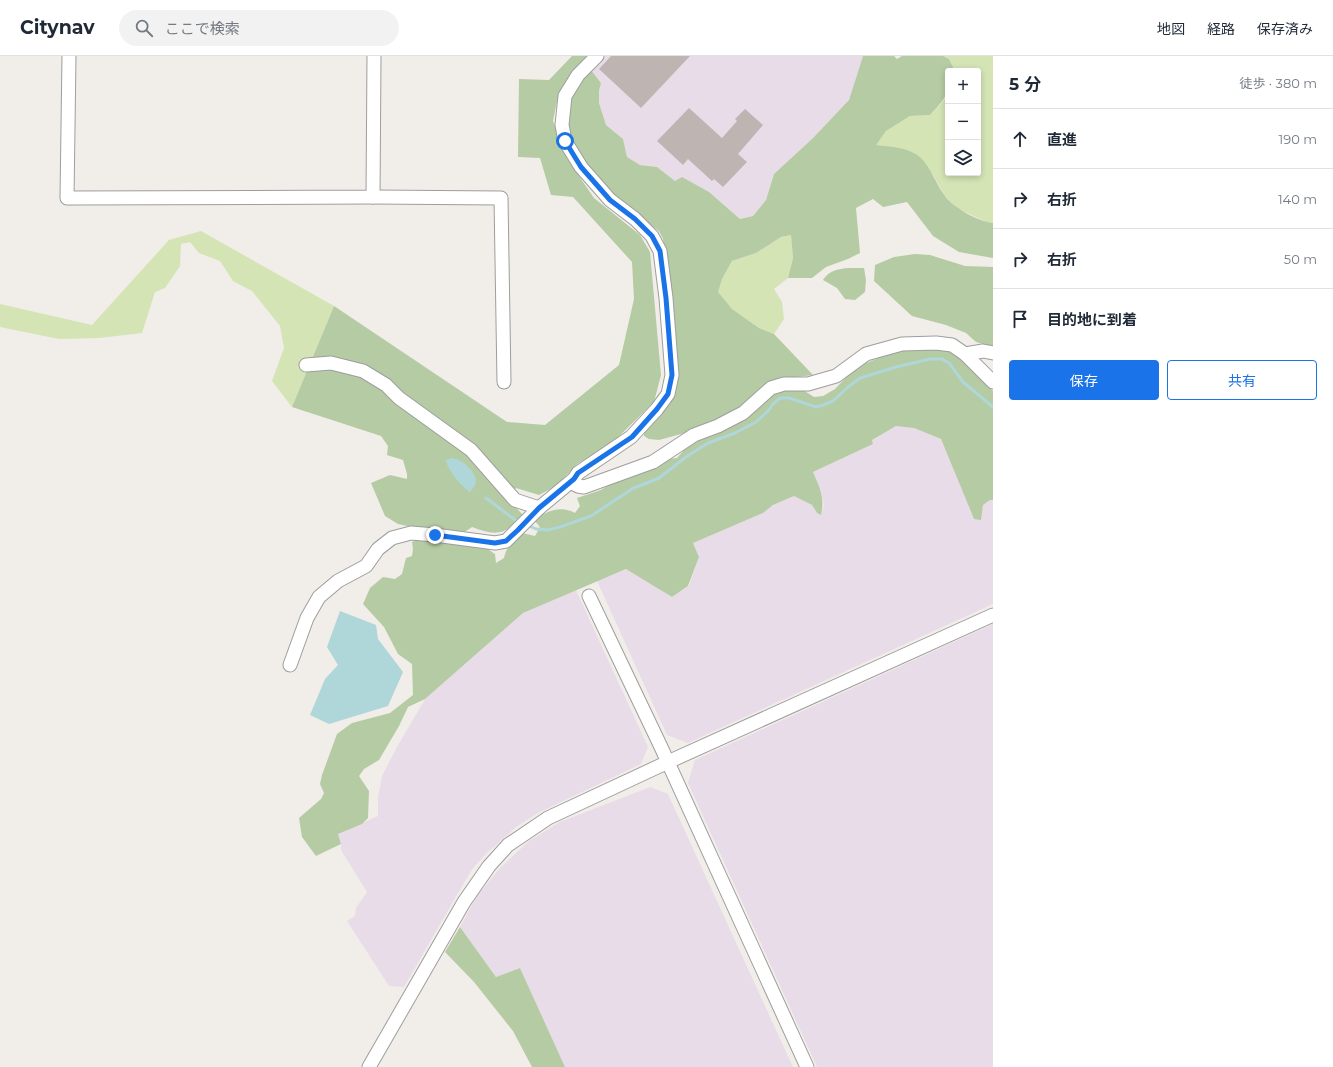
<!DOCTYPE html>
<html lang="ja">
<meta charset="utf-8">
<style>
:root{--surface:#fff;--page:#f2f2f3;--text:#1f2937;--muted:#747a83;--line:#e0e1e3;--accent:#1a73e8}
body{margin:0;font-family:Montserrat,"Noto Sans JP",sans-serif;background:var(--page);color:var(--text)}
.controls{position:absolute;right:12px;top:12px;display:grid;overflow:hidden;border-radius:4px;box-shadow:0 2px 6px #0003}
.controls button{width:36px;height:36px;display:grid;place-items:center;padding:0;border:0;border-bottom:1px solid var(--line);background:var(--surface);color:var(--text);font:20px sans-serif}
.stop{position:absolute;width:12px;height:12px;margin:-9px;border:3px solid #1a73e8;border-radius:50%;background:#fff}
.stop.end{background:#1a73e8;border-color:#fff;box-shadow:0 1px 4px #0008}
.list{margin:0;padding:0;list-style:none}
h2{display:flex;justify-content:space-between;align-items:center;height:52px;margin:0;padding:0 16px;font-size:17px}
h2 small{font-size:13px;font-weight:400;color:var(--muted)}
.list li{display:grid;grid-template-columns:26px 1fr auto;gap:12px;align-items:center;box-sizing:border-box;height:60px;padding:0 16px;border-top:1px solid var(--line)}
.list b{display:block;font-size:15px;white-space:nowrap}
.list em{font-size:13px;font-style:normal;color:var(--muted)}
.actions{display:flex;gap:8px;padding:12px 16px}
.actions a{flex:1;padding:9px 0;border:1px solid var(--accent);border-radius:4px;text-align:center;font-size:14px;color:var(--accent)}
.actions .main{background:var(--accent);color:#fff}
.icon{flex:none;width:22px;height:22px;fill:none;stroke:currentColor;stroke-width:2;stroke-linecap:round;stroke-linejoin:round}
.map{position:relative;flex:none;width:993px;height:1011px;overflow:hidden}
header{display:flex;align-items:center;gap:24px;box-sizing:border-box;height:56px;padding:0 20px;background:var(--surface);border-bottom:1px solid var(--line)}
header strong{font-size:19px}
nav{display:flex;gap:22px;margin-inline-start:auto;font-size:14px}
.search{width:280px;height:36px;background:var(--page);display:flex;align-items:center;gap:10px;box-sizing:border-box;padding:0 14px;border-radius:22px;color:var(--muted);font-size:15px}
main{display:flex}
aside{flex:1;background:var(--surface)}
.map>svg:first-child{display:block}
</style>
<header>
<strong>Citynav</strong>
<div class="search"><svg class="icon" aria-label="search" viewBox="0 0 24 24"><circle cx="10" cy="10" r="6"/><path d="M15 15l6 6"/></svg>ここで検索</div>
<nav><a>地図</a><a>経路</a><a>保存済み</a></nav>
</header>
<main>
<div class="map">
<svg width="993" height="1011" viewBox="0 0 993 1011">
<rect width="100%" height="100%" fill="#f1ede9"/>
<!-- industrial -->
<g fill="#e9dce9">
<polygon points="605,0 863,0 849,44 813,82 774,118 766,144 753,160 740,163 709,136 675,125 657,111 640,109 627,101 623,83 606,69 599,47 599,35 601,27 591,14"/>
<polygon points="896,370 914,372 941,383 974,463 983,449 990,444 993,444 993,548 688,687 667,679 597,525 627,513 672,541 689,530 699,501 693,487 763,457 773,449 794,440 812,449 817,457 821,459 824,449 821,436 813,416 873,388 872,384"/>
<polygon points="576,534 648,691 641,708 538,757 516,771 487,797 473,812 458,837 404,931 389,930 347,865 355,860 356,852 367,836 341,794 341,788 338,778 378,760 378,741 382,720 397,691 425,643 523,557"/>
<polygon points="993,568 993,1011 817,1011 688,727 695,704"/>
<polygon points="650,731 668,738 793,1011 565,1011 520,912 496,921 460,871 477,840 500,812 529,785 560,766"/>
</g>
<!-- grass -->
<g fill="#d4e4b5">
<polygon points="943,0 993,0 993,167 987,166 958,153 945,140 933,119 875,89 886,75 910,60 930,59 946,42 948,35 948,117 978,117 978,15 955,15 949,3"/>
<polygon points="201,175 334,250 292,351 272,325 284,292 280,270 252,235 233,225 220,205 199,197 190,186 181,188 180,210 165,232 155,236 142,277 99,282 59,283 0,271 0,248 92,269 169,184"/>
<polygon points="791,179 793,202 788,222 774,233 782,246 784,263 774,278 759,272 732,253 717,236 722,223 732,205 756,197 781,181"/>
</g>
<!-- forest -->
<g fill="#b5cba3">
<path d="M572,0H588L576,12L557,45L553,65L568,104L594,142L640,179L650,196L661,319L654,346L611,388L577,408L556,430L539,439L516,432L507,442L523,459C505,480 496,480 472,471L463,477L430,475L398,468L385,460L371,427L390,419L407,423V418L403,404L387,399L388,390L381,380L292,351L334,250L507,366L545,369L619,309L634,243L632,206L573,141L551,139L540,102L518,101L519,23L549,24Z"/>
<path d="M863,0H894L897,3L902,0H943L949,3L955,15H948C948,41 948,39 930,59L910,60L886,75L876,89C890,91 908,91 920,101C931,112 936,128 945,140C955,153 978,165 993,167V202L959,196L933,180L907,146L883,151L873,143L856,152L860,197L848,203L826,211L812,222H788L793,202L791,179L781,181L756,197L732,205L722,223L718,236L732,253L759,272L774,278L813,319L781,323L740,354L692,375L659,384L649,383L644,380V374L674,339L678,326V303L663,183L659,175L621,148L575,94L568,75L571,38L578,27L591,14L601,27L599,35V47L606,69L623,83L627,101L640,109L657,111L675,125L682,121L709,136L740,163L753,160L766,144L774,118L813,82L849,44Z"/>
<polygon points="915,198 930,199 965,210 993,211 993,291 976,286 966,277 946,269 912,260 874,225 875,209 894,201"/>
<path d="M864,212L866,224L865,236L855,244L845,243L837,232L823,224C831,210 850,212 864,212Z"/>
<path d="M942,291L957,298L993,335V444H990L983,449L981,464L974,463L941,383L914,372L896,370L872,384L873,388L813,416C820,432 825,442 821,459L817,457L812,449L794,440L773,449L763,457L693,487L699,501L688,530L672,541L626,513L523,557L425,643L408,651L399,670L379,704L364,713L359,720L369,735L368,762L362,768L338,778L341,788L316,800L302,781L299,762L321,743L324,737L320,728L322,719L337,678L352,667L390,657L413,639L412,608L398,598L384,571L363,548L370,532L383,521L395,523L402,518L406,502L412,500L413,493L412,486L418,483L433,485L474,488L486,492L495,498L496,507L504,502C506,491 513,485 522,477L535,480L540,471L534,464C547,455 561,449 575,457L580,450L577,442L601,434L616,424L668,403L677,402L686,392L700,384L750,359L775,336L788,333L803,334L814,341L823,340L835,333L856,311L904,292Z"/>
<polygon points="460,871 496,921 520,912 565,1011 532,1011 513,975 474,926 445,896"/>
</g>
<!-- water -->
<g fill="#afd6d9">
<path d="M451,402C460,402 475,414 476,424C476,429 473,432 470,436C462,431 447,414 446,404Z"/>
<polygon points="340,555 376,569 378,583 403,616 388,650 329,668 310,659 325,623 338,609 327,591"/>
</g>
<g fill="none" stroke-linecap="round" stroke-linejoin="round">
<!-- stream -->
<g stroke="#afd6d9" stroke-width="3">
<polyline points="486,442 515,464 520,466"/>
<polyline points="527,469 536,473 548,474 560,471 591,460 632,433 659,422 686,401 708,387 735,377 756,366 768,355 773,348 780,342 789,342 816,351 823,349 833,345 848,331 860,322 896,311 930,303 942,303 949,307 963,326 993,351"/>
</g>
</g>
<!-- building -->
<g fill="#beb5b2">
<polygon points="611,0 690,0 641,52 599,13"/>
<polygon points="689,52 722,82 737,65 735,63 745,53 763,69 738,98 747,106 723,131 714,123 712,125 688,103 683,109 657,85"/>
</g>
<g fill="none" stroke-linecap="round" stroke-linejoin="round">
<!-- minor casing -->
<g stroke="#9e9e9e" stroke-width="15">
<g id="minor">
<polyline points="69,0 67,142 373,141 374,0"/>
<polyline points="373,141 501,142 504,326"/>
<polyline points="965,298 983,295 993,297"/>
<polyline points="306,309 331,307 363,315 386,329 399,342 471,394 515,444 539,452"/>
<polyline points="574,423 574,428 578,430 584,431 653,406 694,379 718,370 743,357 771,332 784,328 808,328 836,320 866,298 902,288 936,287 952,289 965,298 993,326"/>
<polyline points="589,540 661,691 807,1011"/>
<polyline points="290,609 307,562 319,541 338,525 366,510 378,493 392,482 411,477 435,479 495,487 506,485 539,452 574,423 578,417 631,381 657,353 668,338 672,319 666,242 660,195 652,180 635,163 610,144 581,111 565,85 562,69 565,40 578,19 597,0"/>
<polyline points="369,1011 464,846 489,810 508,789 548,762 668,706 993,559"/>
</g>
</g>
<!-- minor -->
<use href="#minor" stroke="#fff" stroke-width="13"/>
</g>
<g fill="none" stroke-linecap="round" stroke-linejoin="round">
<!-- route -->
<polyline stroke="#1a73e8" stroke-width="5" points="435,479 495,487 506,485 518,474 539,452 574,423 578,417 632,381 657,353 668,338 672,319 666,242 660,195 652,180 635,163 610,144 581,111 565,85"/>
</g>
</svg>
<div class="controls">
<button>+</button>
<button>−</button>
<button><svg class="icon" aria-label="layers" viewBox="0 0 24 24"><path d="M12 4l9 5-9 5-9-5zM3 14l9 5 9-5"/></svg></button>
</div>
<div class="stop" style="left:565px;top:85px"></div>
<div class="stop end" style="left:435px;top:479px"></div>
</div>
<aside>
<h2>5 分<small>徒歩 · 380 m</small></h2>
<ul class="list">
<li><svg class="icon" aria-label="ahead" viewBox="0 0 24 24"><path d="M12 20V5M6 11l6-6 6 6"/></svg><div><b>直進</b></div><em>190 m</em></li>
<li><svg class="icon" aria-label="right" viewBox="0 0 24 24"><path d="M7 20v-9h11M14 6l5 5-5 5"/></svg><div><b>右折</b></div><em>140 m</em></li>
<li><svg class="icon" aria-label="right" viewBox="0 0 24 24"><path d="M7 20v-9h11M14 6l5 5-5 5"/></svg><div><b>右折</b></div><em>50 m</em></li>
<li><svg class="icon" aria-label="arrive" viewBox="0 0 24 24"><path d="M6 21V4h12l-3 4 3 4H6"/></svg><div><b>目的地に到着</b></div></li>
</ul>
<div class="actions"><a class="main">保存</a><a>共有</a></div>
</aside>
</main>
